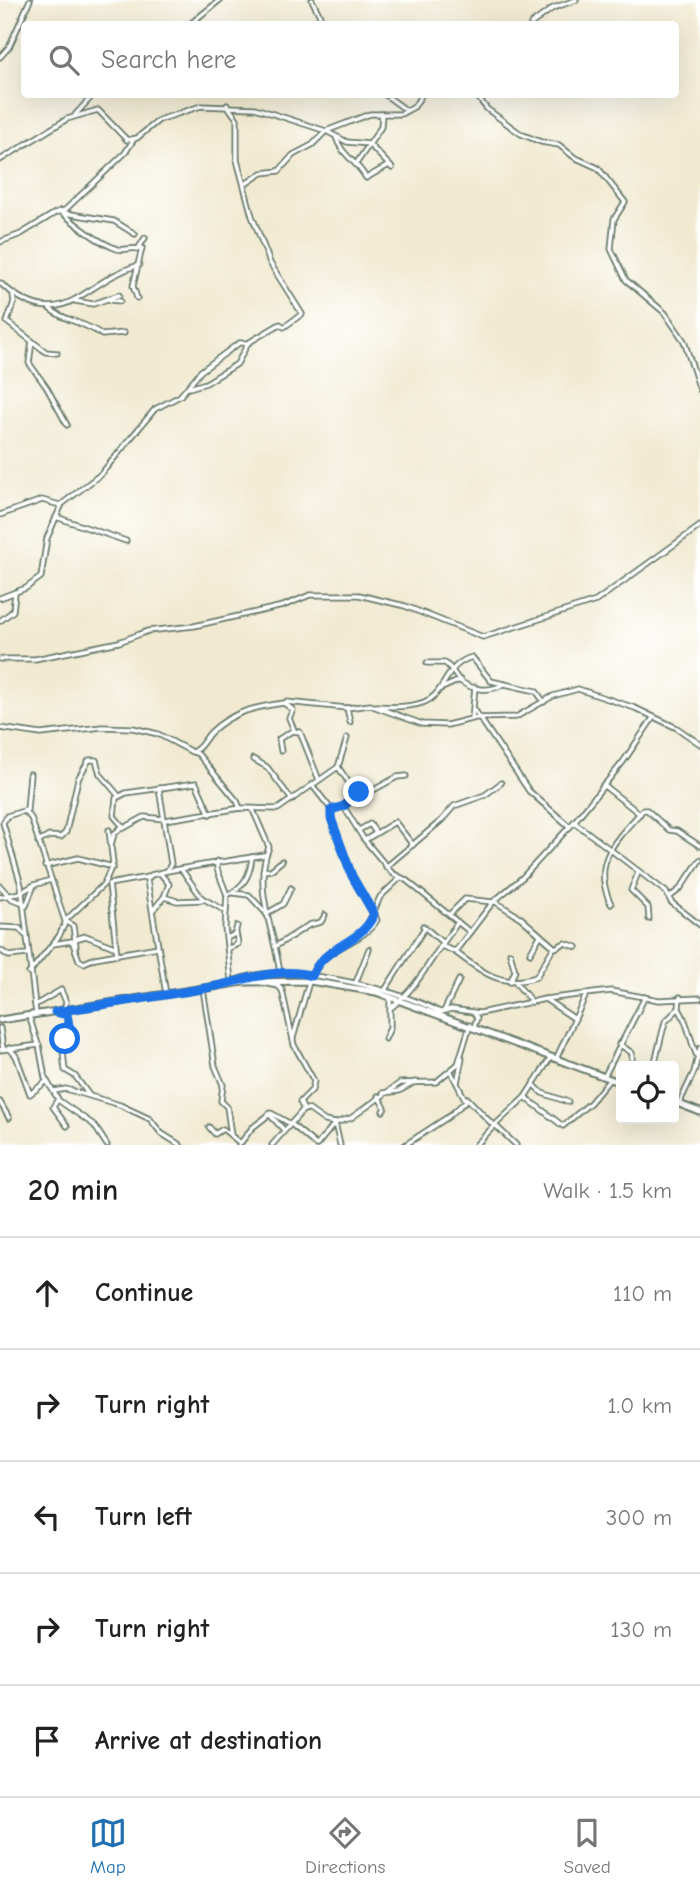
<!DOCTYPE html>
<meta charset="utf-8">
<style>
:root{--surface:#fff;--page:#f6f6f6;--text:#222;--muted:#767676;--line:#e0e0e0;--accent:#1f6fb2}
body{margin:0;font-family:"Comic Neue",sans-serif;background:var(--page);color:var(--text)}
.controls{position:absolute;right:21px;bottom:21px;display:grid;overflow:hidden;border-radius:7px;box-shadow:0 7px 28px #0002}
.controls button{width:63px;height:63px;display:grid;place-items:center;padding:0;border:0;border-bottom:2px solid var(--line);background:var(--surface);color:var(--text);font:35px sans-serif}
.stop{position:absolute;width:21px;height:21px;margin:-16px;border:5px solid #1a73e8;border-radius:50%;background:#fff}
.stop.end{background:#1a73e8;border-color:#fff;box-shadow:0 2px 7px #0008}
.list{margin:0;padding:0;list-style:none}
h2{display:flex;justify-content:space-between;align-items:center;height:91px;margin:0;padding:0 28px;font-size:30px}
h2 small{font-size:23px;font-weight:400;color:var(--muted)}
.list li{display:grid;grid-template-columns:46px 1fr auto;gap:21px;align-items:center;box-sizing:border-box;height:112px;padding:0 28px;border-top:2px solid var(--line)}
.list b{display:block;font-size:26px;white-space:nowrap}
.list em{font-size:23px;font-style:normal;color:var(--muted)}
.icon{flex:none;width:38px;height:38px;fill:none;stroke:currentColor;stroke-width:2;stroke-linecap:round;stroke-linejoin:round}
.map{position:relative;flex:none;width:700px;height:1145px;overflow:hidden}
.search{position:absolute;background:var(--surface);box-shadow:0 7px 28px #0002;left:21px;right:21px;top:21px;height:77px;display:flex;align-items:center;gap:18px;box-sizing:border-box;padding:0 24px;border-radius:7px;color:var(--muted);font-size:26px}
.sheet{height:651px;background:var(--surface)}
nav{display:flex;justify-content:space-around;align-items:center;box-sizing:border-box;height:98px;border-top:2px solid var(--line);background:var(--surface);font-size:19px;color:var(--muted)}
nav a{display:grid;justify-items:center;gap:4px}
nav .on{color:var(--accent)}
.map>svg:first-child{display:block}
</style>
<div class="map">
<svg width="700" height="1145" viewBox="0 0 700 1145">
<rect width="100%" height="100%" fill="#fff"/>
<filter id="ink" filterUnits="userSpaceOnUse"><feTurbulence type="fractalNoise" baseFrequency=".0143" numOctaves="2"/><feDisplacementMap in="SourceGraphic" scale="14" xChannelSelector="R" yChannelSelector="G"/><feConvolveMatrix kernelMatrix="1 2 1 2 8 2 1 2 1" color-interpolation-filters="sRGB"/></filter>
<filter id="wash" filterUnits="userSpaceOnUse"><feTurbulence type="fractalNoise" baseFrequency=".00686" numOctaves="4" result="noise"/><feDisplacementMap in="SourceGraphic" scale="28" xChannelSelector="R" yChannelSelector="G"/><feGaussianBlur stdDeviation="1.57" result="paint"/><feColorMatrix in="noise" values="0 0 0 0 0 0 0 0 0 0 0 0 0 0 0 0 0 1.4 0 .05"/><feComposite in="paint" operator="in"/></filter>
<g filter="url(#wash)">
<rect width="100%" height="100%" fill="#f1ead1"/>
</g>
<g filter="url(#ink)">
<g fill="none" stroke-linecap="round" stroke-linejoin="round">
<!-- minor casing -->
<g stroke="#687a6b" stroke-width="7">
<g id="minor">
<polyline points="312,0 324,24"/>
<polyline points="190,24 220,0"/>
<polyline points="531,24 553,8 576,0"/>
<polyline points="0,57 9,47 30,0"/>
<polyline points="384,94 406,110"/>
<polyline points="475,94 487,109 521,134 541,142 559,145 574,157 598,168 625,202 614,219 611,249 626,280 665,313 684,341 700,390"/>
<polyline points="75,115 94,94"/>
<path d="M336,137C341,155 358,162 366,178L389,165"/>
<polyline points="0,160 67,119 98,110 127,140 137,138 159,120 201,106 255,108 326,131 370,114 401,114 414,107 422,94"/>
<polyline points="356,164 381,127 382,114"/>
<polyline points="247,183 262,173 279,171 293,155 312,145 326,131 347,142 369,144 392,168"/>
<path d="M60,211C78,226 96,241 117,249C124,251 131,247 138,249L145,238"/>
<polyline points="65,213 114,221 135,234"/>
<polyline points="0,242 21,234 55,213 65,210 125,153 134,139"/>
<path d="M0,283C64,339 81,281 139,265"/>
<polyline points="13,295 14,302 7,322 46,352 57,353"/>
<polyline points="137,298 133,286 142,248"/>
<polyline points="110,300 120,301"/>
<polyline points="75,301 93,304 119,295"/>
<path d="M50,309C66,322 86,322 102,335L124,333"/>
<polyline points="32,341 29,363 47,388 67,425"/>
<polyline points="189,388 206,383 237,364 248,343"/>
<polyline points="0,515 42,500 60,505"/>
<polyline points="56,517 126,541"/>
<polyline points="0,598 26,588 41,577 47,538 62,504 101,474 155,409 180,396 201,371 239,343 248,343 280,324 284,327 302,314 270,263 252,216 237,160 237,119 227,105"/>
<polyline points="0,621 13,611 15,593"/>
<polyline points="0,659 35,659 119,642 148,631 194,626 283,606 310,595 359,595 405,606 483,637 596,601 700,526"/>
<path d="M427,663H445C452,668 455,676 460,681C474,691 490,692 504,684"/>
<polyline points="440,689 460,680"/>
<polyline points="286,702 347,708"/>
<path d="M376,706C392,707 422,709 435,695C448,681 449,664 472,657L491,681L536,691L544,702"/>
<polyline points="474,709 529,791 570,827"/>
<polyline points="472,719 475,687"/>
<polyline points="350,722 347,708 370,705 422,724 447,725 475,718 516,717 553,696 578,689 635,708 677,728 700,744"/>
<path d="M0,728L41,734L102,727L133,728L158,734L192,752C202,748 204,739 211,732C233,711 256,707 284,703L293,710L289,718L294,730"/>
<polyline points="281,751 279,739 292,731 300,732 319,780"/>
<polyline points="193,752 198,754 237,801 240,808"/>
<polyline points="253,759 267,767 292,800"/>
<polyline points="338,767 347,738"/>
<polyline points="30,774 27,810 7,816 3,823 21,885 36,1014"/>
<path d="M312,785L331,809L332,822L352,876L377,920C361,946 323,945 312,976"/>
<polyline points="603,785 640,814"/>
<polyline points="159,788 171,864 167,871 151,875 147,880 166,994"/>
<polyline points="356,793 344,807 363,838 392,873 406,880 470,932"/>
<path d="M253,810L269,847C252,888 275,931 280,974"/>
<polyline points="331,810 344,806"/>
<polyline points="25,812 31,818 65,921 73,926 76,946"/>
<polyline points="164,819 144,817 124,828 114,816 116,798 126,793 196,783 210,814"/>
<polyline points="165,820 241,808 278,809 338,767 356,793 370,792 397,777 406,776"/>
<polyline points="574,822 666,892 671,902 700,925"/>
<polyline points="359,830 370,824 376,833"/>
<polyline points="365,840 395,822 413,845"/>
<polyline points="38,842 49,836 61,837 66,832 78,779 89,760 96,760 100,774 118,795"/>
<polyline points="111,845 114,834 122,827"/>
<polyline points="217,861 217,869 227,895 225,928 231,981"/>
<polyline points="45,866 78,858 113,867"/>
<polyline points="386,867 442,820 454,806 485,795 501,783"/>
<polyline points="181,869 202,898 226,911"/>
<polyline points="167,871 264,855"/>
<polyline points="263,871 271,870 282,861"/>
<polyline points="160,873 169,884 164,897"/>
<polyline points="638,873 631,890 648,907 649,919"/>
<polyline points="109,884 117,955"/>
<polyline points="109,884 148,877"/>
<polyline points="0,886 12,899 24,903"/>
<polyline points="234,893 249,895 264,911"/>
<path d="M227,895C244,887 250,876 252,857"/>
<polyline points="0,897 20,893 34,885"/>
<polyline points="670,897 680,889 700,860"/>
<path d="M611,904C590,861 617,839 643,810H647L669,830L677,831L700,846"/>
<polyline points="26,906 34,885 51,880"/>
<polyline points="153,910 164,897 177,901 202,900"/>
<polyline points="266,914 283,904 291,888"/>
<polyline points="450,914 465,899 493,902"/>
<polyline points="423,926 443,943"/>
<polyline points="0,927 19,928 25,935"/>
<polyline points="367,927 380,897 400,878"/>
<polyline points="227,938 235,934 237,926"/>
<polyline points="75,939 86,936 114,947"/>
<polyline points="53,944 72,941 79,960 84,963 95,958 158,947"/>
<polyline points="276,946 309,925 321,922 325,915"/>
<polyline points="441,946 458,922"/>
<polyline points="229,948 238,944 236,933"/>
<polyline points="555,948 565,943 577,947"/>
<polyline points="0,950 9,956 27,954"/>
<path d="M454,951C480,971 502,989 536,977L554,947L521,918L494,901"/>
<polyline points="530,953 540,936"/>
<polyline points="29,973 59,936 67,919 104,884 113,863 109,830"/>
<polyline points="258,982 278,986 282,990 294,1045 314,1081 312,1090 300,1102 304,1110"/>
<polyline points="356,982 369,949"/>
<polyline points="510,982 515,971 510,953"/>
<path d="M229,983C275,958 396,988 440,1012"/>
<polyline points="516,983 532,1002"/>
<polyline points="203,989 215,1066 223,1085 221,1101 227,1107 231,1135"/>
<polyline points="385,990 424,929"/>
<polyline points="545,999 575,1019"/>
<polyline points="35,1005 61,990 66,1002 64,1010"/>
<path d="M392,1007C414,990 425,969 441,946L454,951L457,949L493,902L523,877L574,822L623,762L653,718"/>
<path d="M679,1009C690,1026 689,1040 698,1058"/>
<polyline points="444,1011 459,980"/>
<path d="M55,1012L67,1014C71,1026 67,1031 64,1041C62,1049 64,1062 65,1070L75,1076L89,1095"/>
<polyline points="438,1013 451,1009 480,1013 545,999 611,991 659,1000 700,998"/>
<polyline points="474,1013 477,1018 474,1027"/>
<polyline points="29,1016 38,1044"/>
<polyline points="0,1028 3,1049"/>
<polyline points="293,1038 309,982"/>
<polyline points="385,1039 390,1028 390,999"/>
<polyline points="619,1044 632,1053 632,1066"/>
<polyline points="9,1048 16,1056 30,1094 47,1081"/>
<polyline points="0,1050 39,1045 45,1078 58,1099 53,1107 67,1126"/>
<polyline points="556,1059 586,995"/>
<polyline points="654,1066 665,1022 679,1008 680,997"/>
<polyline points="604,1077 645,997"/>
<polyline points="457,1083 462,1058"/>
<polyline points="533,1084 542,1093 568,1102"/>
<polyline points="54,1091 66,1089 120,1105 150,1119 161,1133 180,1145"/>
<polyline points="383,1093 399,1091 415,1082"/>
<polyline points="378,1096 385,1108 383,1111"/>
<polyline points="525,1097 563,1126 590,1103 610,1079"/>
<polyline points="467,1098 494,1126 476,1145"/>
<polyline points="58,1100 94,1125 107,1145"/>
<polyline points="0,1102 9,1118"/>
<polyline points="679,1104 694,1072 700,1048"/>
<polyline points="269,1114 284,1130"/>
<polyline points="290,1123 316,1145"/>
<polyline points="494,1126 525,1097 551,1057"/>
<polyline points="496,1126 516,1145"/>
<polyline points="209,1127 215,1134 223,1129 240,1143"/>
<polyline points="239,1145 252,1128 271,1113 289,1123"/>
<polyline points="272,1145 303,1110 308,1109 325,1121 335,1123 351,1118 400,1083 436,1082 458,1064 470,1025"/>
<polyline points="317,1145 335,1123 340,1145"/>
<polyline points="405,1145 448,1117 466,1101 451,1072"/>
</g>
</g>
<!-- major casing -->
<g stroke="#687a6b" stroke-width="9">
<g id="major">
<polyline points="0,1020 243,982 310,981 376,992 621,1083"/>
<polyline points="674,1102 700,1112"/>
</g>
</g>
<!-- minor -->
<use href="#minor" stroke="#fff" stroke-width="3.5"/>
<!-- major -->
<use href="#major" stroke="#fff" stroke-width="5"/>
</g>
</g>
<g fill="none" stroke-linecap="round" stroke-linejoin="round" filter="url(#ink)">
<!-- route -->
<path stroke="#1a73e8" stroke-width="9" d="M65,1039L70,1031L67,1015L55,1012C106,1004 156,997 206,988C237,983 280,965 312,976C323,945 361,945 374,914L352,876L331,818V810L344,806L359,792"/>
</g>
</svg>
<div class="controls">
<button><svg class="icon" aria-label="locate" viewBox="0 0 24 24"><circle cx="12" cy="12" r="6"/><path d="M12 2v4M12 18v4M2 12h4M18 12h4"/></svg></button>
</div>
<div class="stop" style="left:65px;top:1039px"></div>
<div class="stop end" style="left:359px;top:792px"></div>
<div class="search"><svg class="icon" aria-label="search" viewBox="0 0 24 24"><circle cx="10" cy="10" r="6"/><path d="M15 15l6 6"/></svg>Search here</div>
</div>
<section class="sheet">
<h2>20 min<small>Walk · 1.5 km</small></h2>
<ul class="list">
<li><svg class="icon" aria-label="ahead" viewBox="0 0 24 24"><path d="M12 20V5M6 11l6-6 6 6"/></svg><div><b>Continue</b></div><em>110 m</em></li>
<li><svg class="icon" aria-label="right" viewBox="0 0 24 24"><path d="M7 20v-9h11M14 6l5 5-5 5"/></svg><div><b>Turn right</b></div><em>1.0 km</em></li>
<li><svg class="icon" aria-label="left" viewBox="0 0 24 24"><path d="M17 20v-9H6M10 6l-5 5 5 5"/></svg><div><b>Turn left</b></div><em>300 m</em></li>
<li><svg class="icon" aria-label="right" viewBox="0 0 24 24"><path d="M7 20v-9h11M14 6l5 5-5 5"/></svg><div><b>Turn right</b></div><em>130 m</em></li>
<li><svg class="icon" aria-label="arrive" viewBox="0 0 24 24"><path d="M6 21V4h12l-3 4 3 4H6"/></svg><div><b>Arrive at destination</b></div></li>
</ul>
</section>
<nav>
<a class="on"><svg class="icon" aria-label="map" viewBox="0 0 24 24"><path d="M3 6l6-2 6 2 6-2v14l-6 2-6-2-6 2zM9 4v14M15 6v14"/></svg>Map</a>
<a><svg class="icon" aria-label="directions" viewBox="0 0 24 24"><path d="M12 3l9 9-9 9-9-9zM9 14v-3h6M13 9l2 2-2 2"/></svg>Directions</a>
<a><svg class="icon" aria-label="saved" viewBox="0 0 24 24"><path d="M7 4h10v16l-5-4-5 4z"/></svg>Saved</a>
</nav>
